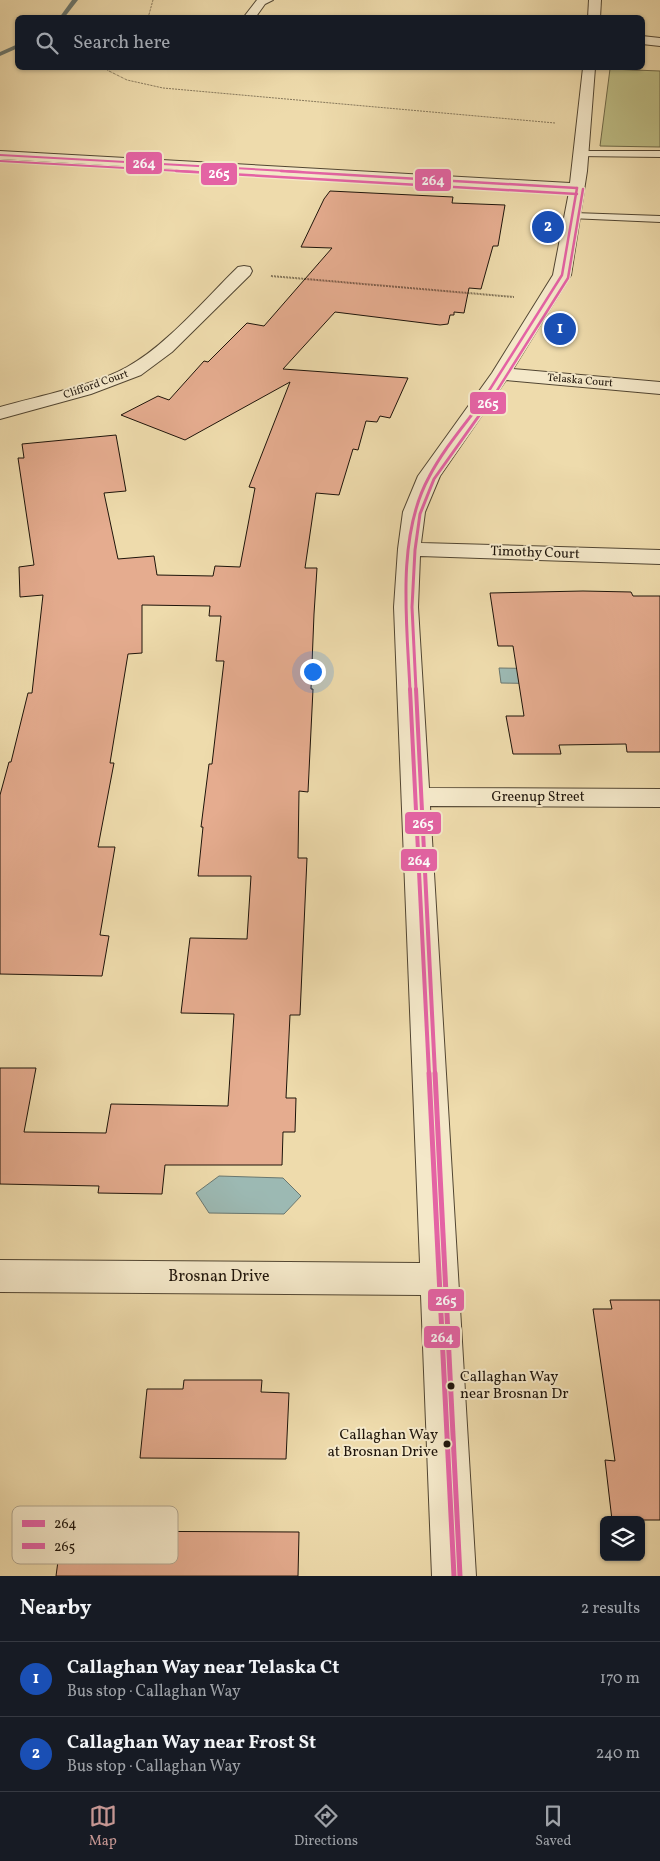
<!DOCTYPE html>
<meta charset="utf-8">
<style>
:root{--surface:#171b24;--page:#242831;--text:#f1f3f6;--muted:#9ea1a6;--line:#363941;--accent:#c59692}
body{margin:0;font-family:Vollkorn,serif;background:var(--page);color:var(--text)}
.controls{position:absolute;right:15px;bottom:15px;display:grid;overflow:hidden;border-radius:8px;box-shadow:0 1px 4px #0004}
.controls button{width:45px;height:45px;display:grid;place-items:center;padding:0;border:0;border-bottom:1px solid var(--line);background:var(--surface);color:var(--text);font:25px sans-serif}
.you{position:absolute;left:312px;top:671px;width:18px;height:18px;margin:-12px;border:4px solid #fff;border-radius:50%;background:#1a73e8;box-shadow:0 0 0 8px #1a73e833}
.badge{display:grid;place-items:center;width:32px;height:32px;border-radius:50%;background:var(--accent);color:#fff;font-size:16px;font-weight:700}
.pin{position:absolute;translate:-50% -50%;border:2px solid #fff;box-shadow:0 1px 5px #0006}
.list{margin:0;padding:0;list-style:none}
h2{display:flex;justify-content:space-between;align-items:center;height:65px;margin:0;padding:0 20px;font-size:21px}
h2 small{font-size:16px;font-weight:400;color:var(--muted)}
.list li{display:grid;grid-template-columns:32px 1fr auto;gap:15px;align-items:center;box-sizing:border-box;height:75px;padding:0 20px;border-top:1px solid var(--line)}
.list b{display:block;font-size:19px;white-space:nowrap}
.list p{margin:0;font-size:16px;white-space:nowrap;color:var(--muted)}
.list em{font-size:16px;font-style:normal;color:var(--muted)}
.icon{flex:none;width:28px;height:28px;fill:none;stroke:currentColor;stroke-width:2;stroke-linecap:round;stroke-linejoin:round}
.map{position:relative;flex:none;width:660px;height:1576px;overflow:hidden}
.search{position:absolute;background:var(--surface);box-shadow:0 1px 4px #0004;left:15px;right:15px;top:15px;height:55px;display:flex;align-items:center;gap:12px;box-sizing:border-box;padding:0 18px;border-radius:8px;color:var(--muted);font-size:19px}
.sheet{height:215px;background:var(--surface)}
nav{display:flex;justify-content:space-around;align-items:center;box-sizing:border-box;height:70px;border-top:1px solid var(--line);background:var(--surface);font-size:14px;color:var(--muted)}
nav a{display:grid;justify-items:center;gap:2px}
nav .on{color:var(--accent)}
.map>svg:first-child{display:block}
</style>
<div class="map">
<svg width="660" height="1576" viewBox="0 0 660 1576">
<rect width="100%" height="100%" fill="#eedbac"/>
<filter id="stains"><feTurbulence type="fractalNoise" baseFrequency=".004" numOctaves="4"/><feColorMatrix values="0 0 0 0 .2 0 0 0 0 .09 0 0 0 0 .02 0 0 0 .5 -.17"/></filter>
<radialGradient id="worn" r=".72"><stop offset=".6" stop-color="#630" stop-opacity="0"/><stop offset="1" stop-color="#630" stop-opacity=".3"/></radialGradient>
<!-- green -->
<polygon fill="#bebe86" stroke="#6e6948" points="610,69 660,71 660,147 600,146"/>
<!-- water -->
<g fill="#9cb9b3" stroke="#6a776f">
<polygon points="499,668 556,669 558,684 501,683"/>
<polygon points="219,1176 283,1178 301,1196 284,1214 209,1213 196,1193"/>
</g>
<g fill="none" stroke-linecap="round" stroke-linejoin="round">
<!-- stream -->
<g fill="#6a776f" fill-rule="evenodd">
<polygon points="72,0 78,0 64,18 59,18"/>
<polygon points="18,44 18,48 0,56 0,52"/>
</g>
</g>
<!-- building -->
<g fill="#e5ac8f" stroke="#1e140a">
<polygon points="330,191 453,197 452,203 505,205 498,246 493,246 481,289 469,288 464,313 454,312 454,315 450,315 448,324 440,325 335,312 283,369 408,378 390,418 380,416 377,422 366,421 358,450 353,449 339,495 316,493 305,568 317,568 314,614 311,689 313,689 308,792 299,791 298,858 307,858 300,1015 290,1015 286,1098 296,1098 295,1132 283,1132 282,1165 165,1165 162,1194 98,1193 99,1186 0,1184 0,1068 36,1068 24,1132 106,1133 111,1104 228,1106 234,1014 181,1013 190,938 247,939 251,876 198,876 203,827 201,827 209,764 212,764 224,661 216,661 221,616 209,616 210,606 142,605 142,653 128,654 110,763 114,763 98,847 115,847 100,935 109,936 102,976 0,974 0,795 9,762 11,762 28,693 32,693 43,595 20,597 19,567 34,565 18,458 24,458 22,444 116,435 126,491 104,493 118,559 154,556 157,575 213,576 215,566 240,567 255,488 249,487 290,382 185,440 121,415 158,396 169,400 204,361 208,362 247,323 264,326 332,248 301,247 324,199"/>
<polygon points="583,591 631,592 633,596 660,596 660,752 627,752 626,744 559,745 561,754 513,754 506,716 524,716 513,646 498,646 490,593"/>
<polygon points="610,1300 660,1300 660,1520 612,1520 605,1460 615,1461 593,1309 612,1309"/>
<polygon points="184,1380 262,1380 261,1392 289,1393 286,1459 140,1458 147,1389 183,1389"/>
<polygon points="62,1531 299,1532 298,1576 56,1576"/>
</g>
<g fill="none" stroke-linecap="round" stroke-linejoin="round">
<!-- lane casing -->
<g stroke="#524632" stroke-width="2">
<g id="lane">
<polygon points="581,151 660,151 660,157 578,156 578,152"/>
<polygon points="574,213 660,216 660,222 570,218 569,216"/>
</g>
</g>
<!-- street casing -->
<g stroke="#524632" stroke-width="2">
<g id="street">
<polygon points="257,0 273,0 265,4 255,18 243,18"/>
<polygon points="589,0 601,0 600,18 588,18"/>
<polygon points="642,36 660,38 660,46 642,44"/>
<polygon points="583,68 595,68 587,171 571,275 513,369 660,382 660,394 506,380 440,476 425,512 421,543 660,550 660,564 420,556 418,607 429,788 660,789 660,807 430,806 476,1576 432,1576 421,1295 0,1292 0,1260 420,1263 394,607 398,549 403,512 418,476 492,373 553,275 569,192 0,159 0,151 570,183"/>
<path d="M244,266L250,267L252,271L250,275L172,352L141,375L91,394L0,419V407C38,396 93,386 127,367C166,346 206,298 238,267Z"/>
</g>
</g>
<!-- path-far1 -->
<g stroke="#1e140a" stroke-width="1" stroke-dasharray="0.5 1" stroke-linecap="butt">
<polyline points="148,18 153,0"/>
<polyline points="108,68 107,70 127,80 163,88 555,123"/>
</g>
<!-- path -->
<polyline stroke="#1e140a" stroke-width="2" stroke-dasharray="0.5 1" stroke-linecap="butt" points="271,276 514,297"/>
<!-- lane -->
<use href="#lane" fill="#f4e8c9" fill-rule="evenodd"/>
<!-- street -->
<use href="#street" fill="#f4e8c9" fill-rule="evenodd"/>
<!-- bus-1-far4 casing -->
<g stroke="#f4e8c9" stroke-width="4">
<polyline id="bus-1-far4" points="0,155 303,172"/>
</g>
<!-- bus-1-far3 casing -->
<g stroke="#f4e8c9" stroke-width="5">
<g id="bus-1-far3">
<polyline points="281,171 577,188"/>
<polyline points="485,397 562,275 577,188"/>
</g>
</g>
<!-- bus-1-far2 casing -->
<g stroke="#f4e8c9" stroke-width="6">
<path id="bus-1-far2" d="M410,690C407,624 396,537 429,477C444,448 467,422 486,396"/>
</g>
<!-- bus-1-far1 casing -->
<g stroke="#f4e8c9" stroke-width="8">
<polyline id="bus-1-far1" points="410,689 429,1074"/>
</g>
<!-- bus-1 casing -->
<g stroke="#f4e8c9" stroke-width="9">
<polyline id="bus-1" points="429,1073 454,1576"/>
</g>
<!-- bus-2-far4 casing -->
<g stroke="#f4e8c9" stroke-width="4">
<polyline id="bus-2-far4" points="0,161 198,172"/>
</g>
<!-- bus-2-far3 casing -->
<g stroke="#f4e8c9" stroke-width="5">
<g id="bus-2-far3">
<polyline points="176,171 577,194"/>
<polyline points="493,397 568,278 583,189"/>
</g>
</g>
<!-- bus-2-far2 casing -->
<g stroke="#f4e8c9" stroke-width="6">
<polyline id="bus-2-far2" points="416,690 412,607 415,550 420,514 434,479 493,396"/>
</g>
<!-- bus-2-far1 casing -->
<g stroke="#f4e8c9" stroke-width="8">
<polyline id="bus-2-far1" points="416,689 435,1074"/>
</g>
<!-- bus-2 casing -->
<g stroke="#f4e8c9" stroke-width="9">
<polyline id="bus-2" points="435,1073 460,1576"/>
</g>
<!-- bus-1-far4 -->
<use href="#bus-1-far4" stroke="#e463a4" stroke-width="2"/>
<!-- bus-1-far3 -->
<use href="#bus-1-far3" stroke="#e463a4" stroke-width="2.5"/>
<!-- bus-1-far2 -->
<use href="#bus-1-far2" stroke="#e463a4" stroke-width="3"/>
<!-- bus-1-far1 -->
<use href="#bus-1-far1" stroke="#e463a4" stroke-width="4"/>
<!-- bus-1 -->
<use href="#bus-1" stroke="#e463a4" stroke-width="5"/>
<!-- bus-2-far4 -->
<use href="#bus-2-far4" stroke="#e463a4" stroke-width="2"/>
<!-- bus-2-far3 -->
<use href="#bus-2-far3" stroke="#e463a4" stroke-width="2.5"/>
<!-- bus-2-far2 -->
<use href="#bus-2-far2" stroke="#e463a4" stroke-width="3"/>
<!-- bus-2-far1 -->
<use href="#bus-2-far1" stroke="#e463a4" stroke-width="4"/>
<!-- bus-2 -->
<use href="#bus-2" stroke="#e463a4" stroke-width="5"/>
</g>
<!-- markers -->
<g fill="#1e140a" stroke="#f4e8c9" stroke-width="2">
<circle cx="451" cy="1386" r="4.5"/>
<circle cx="447" cy="1444" r="4.5"/>
</g>
<g text-anchor="middle" dominant-baseline="central" stroke-width="4" stroke-linejoin="round" paint-order="stroke">
<!-- far-street labels -->
<g font-size="11" fill="#1e140a" stroke="#f4e8c9">
<text transform="translate(580 381) rotate(5)">Telaska Court</text>
<text transform="translate(96 385) rotate(-19)">Clifford Court</text>
</g>
<!-- street labels -->
<g font-size="14" fill="#1e140a" stroke="#f4e8c9">
<text transform="translate(535 553) rotate(2)">Timothy Court</text>
<text x="538" y="797">Greenup Street</text>
</g>
<!-- near-bus labels -->
<g font-size="15" fill="#1e140a" stroke="#f4e8c9" text-anchor="start">
<text x="460" y="1377">Callaghan Way<tspan x="460" dy="17">near Brosnan Dr</tspan></text>
<text x="438" y="1435" text-anchor="end">Callaghan Way<tspan x="438" dy="17">at Brosnan Drive</tspan></text>
</g>
<!-- near-street labels -->
<g font-size="16" fill="#1e140a" stroke="#f4e8c9">
<text x="219" y="1277">Brosnan Drive</text>
</g>
</g>
<!-- legend -->
<rect x="12" y="1506" width="166" height="58" rx="8" fill="#f4e8c9" stroke="#b4a890" stroke-width="1"/>
<rect x="22" y="1520" width="23" height="7" fill="#e463a4"/>
<rect x="22" y="1543" width="23" height="6" fill="#e463a4"/>
<g font-size="14" fill="#1e140a">
<text x="54" y="1528">264</text>
<text x="54" y="1551">265</text>
</g>
<g stroke="#f4e8c9" stroke-width="2">
<rect x="125" y="151" width="38" height="24" rx="5" fill="#e463a4"/>
<rect x="200" y="162" width="38" height="24" rx="5" fill="#e463a4"/>
<rect x="414" y="168" width="38" height="24" rx="5" fill="#e463a4"/>
<rect x="469" y="391" width="38" height="24" rx="5" fill="#e463a4"/>
<rect x="404" y="811" width="38" height="24" rx="5" fill="#e463a4"/>
<rect x="400" y="848" width="38" height="24" rx="5" fill="#e463a4"/>
<rect x="427" y="1288" width="38" height="24" rx="5" fill="#e463a4"/>
<rect x="423" y="1325" width="38" height="24" rx="5" fill="#e463a4"/>
</g>
<g font-size="14" text-anchor="middle" font-weight="bold" fill="#fff">
<text x="144" y="168">264</text>
<text x="219" y="178">265</text>
<text x="433" y="185">264</text>
<text x="488" y="408">265</text>
<text x="423" y="828">265</text>
<text x="419" y="865">264</text>
<text x="446" y="1305">265</text>
<text x="442" y="1342">264</text>
</g>
<rect width="100%" height="100%" filter="url(#stains)"/>
<rect width="100%" height="100%" fill="url(#worn)"/>
</svg>
<div class="controls">
<button><svg class="icon" aria-label="layers" viewBox="0 0 24 24"><path d="M12 4l9 5-9 5-9-5zM3 14l9 5 9-5"/></svg></button>
</div>
<div class="you"></div>
<div class="pin badge" style="left:560px;top:329px;background:#1a4fb4">1</div>
<div class="pin badge" style="left:548px;top:227px;background:#1a4fb4">2</div>
<div class="search"><svg class="icon" aria-label="search" viewBox="0 0 24 24"><circle cx="10" cy="10" r="6"/><path d="M15 15l6 6"/></svg>Search here</div>
</div>
<section class="sheet">
<h2>Nearby<small>2 results</small></h2>
<ul class="list">
<li><span class="badge" style="background:#1a4fb4">1</span><div><b>Callaghan Way near Telaska Ct</b><p>Bus stop · Callaghan Way</p></div><em>170 m</em></li>
<li><span class="badge" style="background:#1a4fb4">2</span><div><b>Callaghan Way near Frost St</b><p>Bus stop · Callaghan Way</p></div><em>240 m</em></li>
</ul>
</section>
<nav>
<a class="on"><svg class="icon" aria-label="map" viewBox="0 0 24 24"><path d="M3 6l6-2 6 2 6-2v14l-6 2-6-2-6 2zM9 4v14M15 6v14"/></svg>Map</a>
<a><svg class="icon" aria-label="directions" viewBox="0 0 24 24"><path d="M12 3l9 9-9 9-9-9zM9 14v-3h6M13 9l2 2-2 2"/></svg>Directions</a>
<a><svg class="icon" aria-label="saved" viewBox="0 0 24 24"><path d="M7 4h10v16l-5-4-5 4z"/></svg>Saved</a>
</nav>
